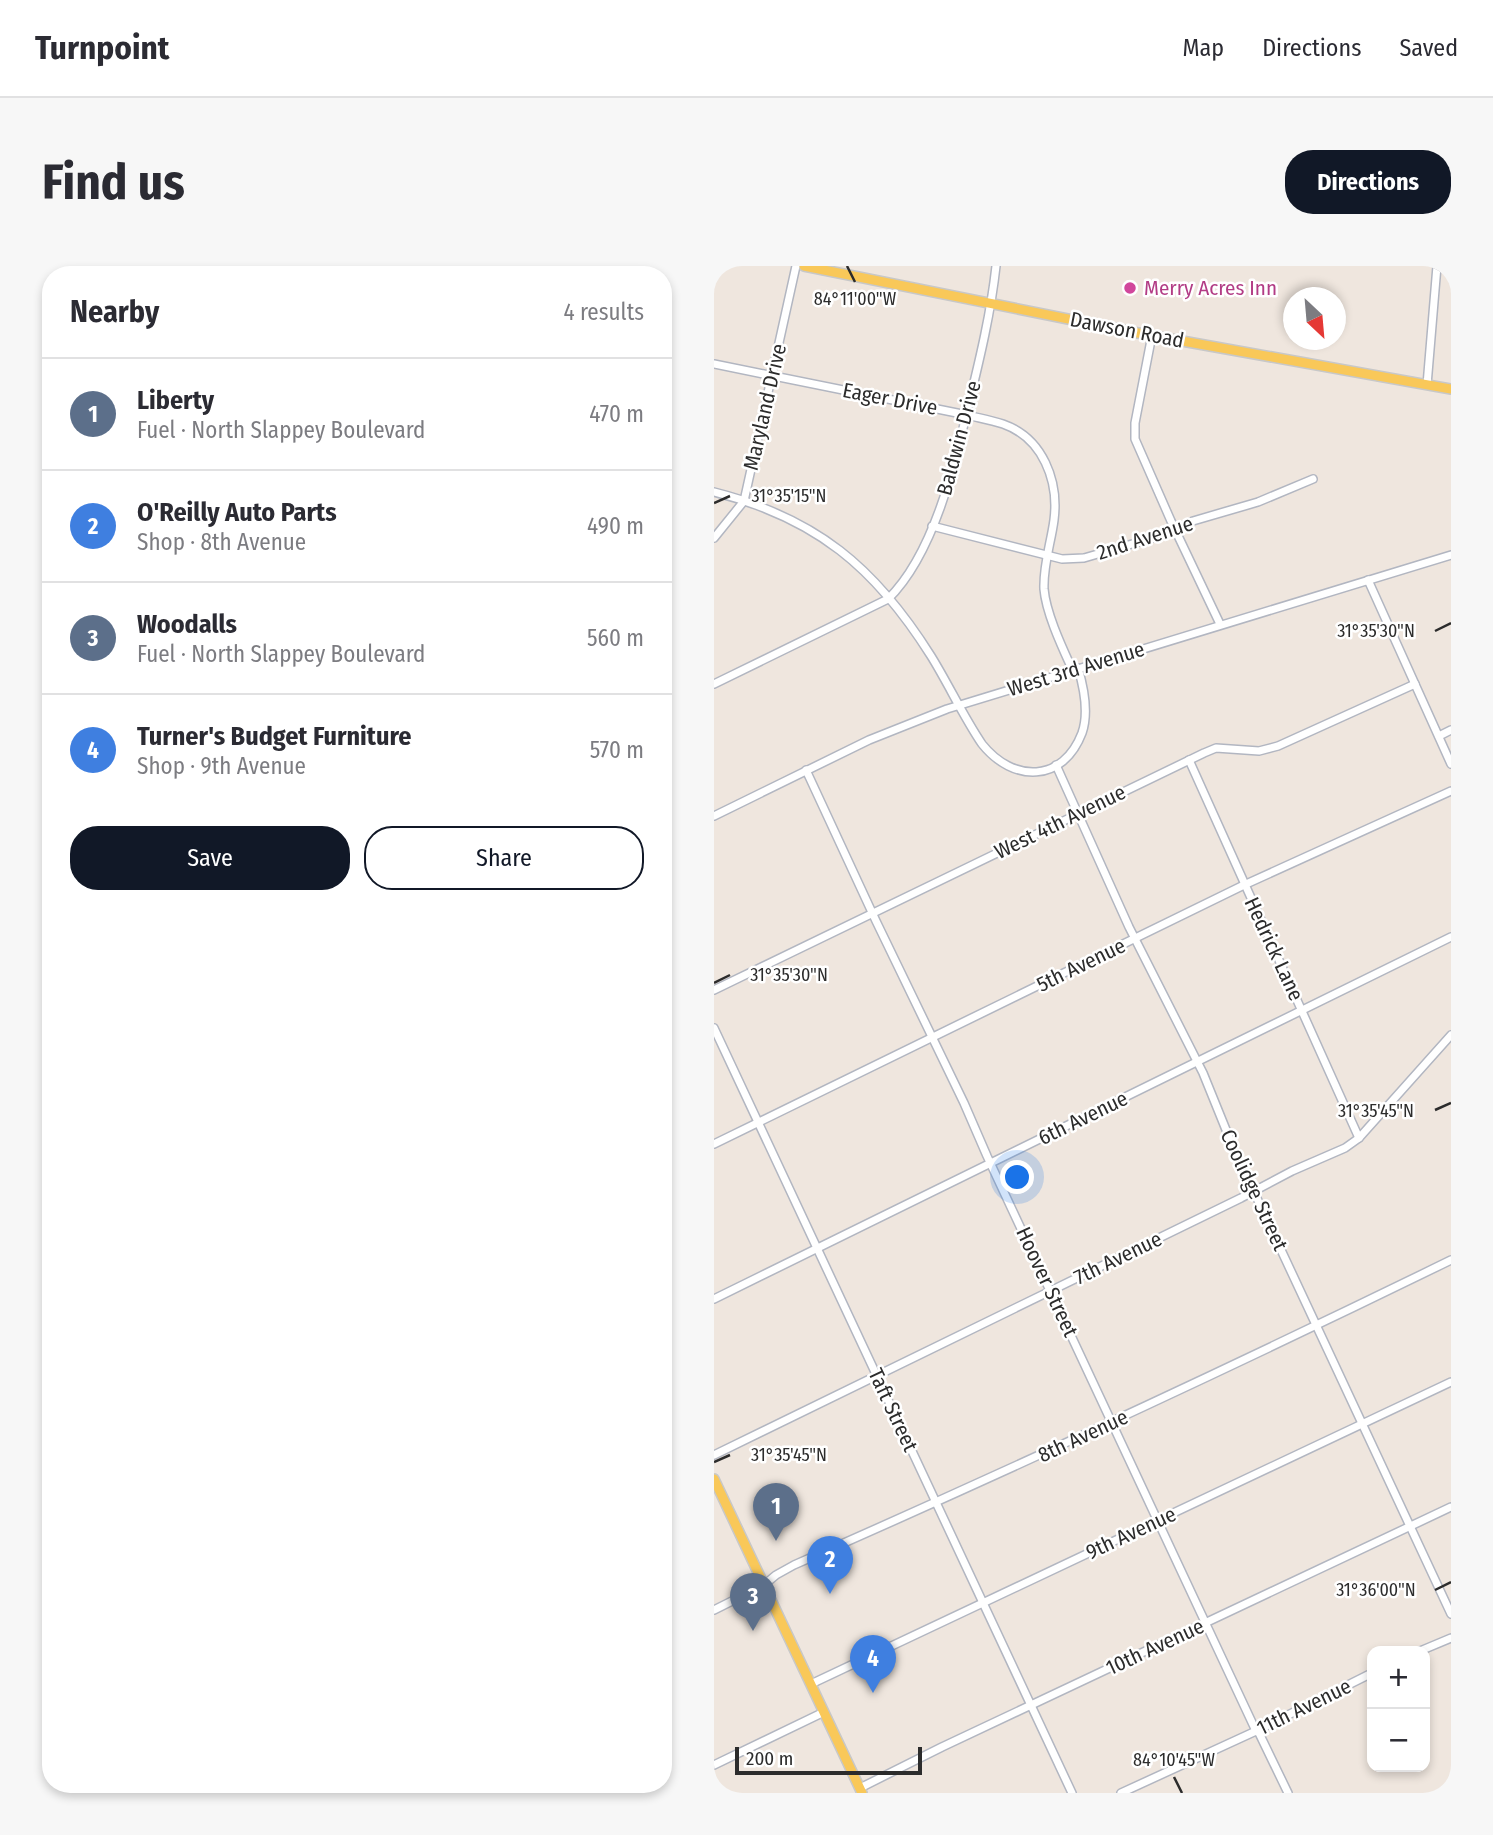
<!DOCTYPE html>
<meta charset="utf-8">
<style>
:root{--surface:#fff;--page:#f7f7f7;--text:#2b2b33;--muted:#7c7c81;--line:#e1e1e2;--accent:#111827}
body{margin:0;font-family:"Fira Sans Condensed",sans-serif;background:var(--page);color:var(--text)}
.controls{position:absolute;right:21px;bottom:21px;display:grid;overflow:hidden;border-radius:14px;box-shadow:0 4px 10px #0003}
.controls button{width:63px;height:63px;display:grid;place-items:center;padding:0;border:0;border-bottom:2px solid var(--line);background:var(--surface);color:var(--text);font:35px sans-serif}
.compass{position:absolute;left:569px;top:21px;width:63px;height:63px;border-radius:50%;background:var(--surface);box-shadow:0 4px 10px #0003;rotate:154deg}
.scale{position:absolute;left:21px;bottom:18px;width:187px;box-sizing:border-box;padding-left:7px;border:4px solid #2c2c2c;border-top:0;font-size:19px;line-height:24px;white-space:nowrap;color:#2c2c2c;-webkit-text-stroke:5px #fff;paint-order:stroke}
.you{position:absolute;left:304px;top:912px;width:24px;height:24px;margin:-18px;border:5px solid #fff;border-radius:50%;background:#1a73e8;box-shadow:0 0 0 10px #1a73e833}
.badge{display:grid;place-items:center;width:46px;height:46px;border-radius:50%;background:var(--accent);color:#fff;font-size:23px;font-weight:700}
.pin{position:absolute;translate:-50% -58px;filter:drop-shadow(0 2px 4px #0008)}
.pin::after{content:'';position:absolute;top:37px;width:24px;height:21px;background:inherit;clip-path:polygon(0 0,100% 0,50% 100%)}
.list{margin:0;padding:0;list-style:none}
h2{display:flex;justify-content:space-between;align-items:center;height:91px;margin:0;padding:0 28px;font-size:30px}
h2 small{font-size:23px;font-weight:400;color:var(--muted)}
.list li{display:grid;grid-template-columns:46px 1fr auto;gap:21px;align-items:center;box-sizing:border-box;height:112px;padding:0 28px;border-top:2px solid var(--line)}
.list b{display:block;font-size:26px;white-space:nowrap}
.list p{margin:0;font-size:23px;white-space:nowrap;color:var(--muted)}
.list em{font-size:23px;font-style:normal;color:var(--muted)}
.actions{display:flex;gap:14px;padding:21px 28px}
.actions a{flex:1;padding:16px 0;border:2px solid var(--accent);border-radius:28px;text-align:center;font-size:24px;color:var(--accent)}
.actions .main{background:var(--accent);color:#fff}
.map{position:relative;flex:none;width:737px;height:1527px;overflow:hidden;border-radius:28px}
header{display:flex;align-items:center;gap:42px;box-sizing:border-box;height:98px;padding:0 35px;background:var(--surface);border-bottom:2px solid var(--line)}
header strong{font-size:33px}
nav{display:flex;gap:38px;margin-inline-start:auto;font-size:24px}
.intro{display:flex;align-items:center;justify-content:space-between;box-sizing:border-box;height:168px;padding:0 42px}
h1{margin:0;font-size:49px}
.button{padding:18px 32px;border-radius:28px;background:var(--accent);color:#fff;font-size:24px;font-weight:700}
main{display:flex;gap:42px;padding:0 42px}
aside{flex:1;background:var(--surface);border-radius:28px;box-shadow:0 4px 10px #0003}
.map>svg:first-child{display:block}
</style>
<header>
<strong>Turnpoint</strong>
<nav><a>Map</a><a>Directions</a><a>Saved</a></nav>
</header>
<div class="intro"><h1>Find us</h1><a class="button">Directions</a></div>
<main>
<aside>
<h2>Nearby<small>4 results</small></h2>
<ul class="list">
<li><span class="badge" style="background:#5c6f8a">1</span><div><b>Liberty</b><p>Fuel · North Slappey Boulevard</p></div><em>470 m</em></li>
<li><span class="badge" style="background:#3f7fe0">2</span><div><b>O'Reilly Auto Parts</b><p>Shop · 8th Avenue</p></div><em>490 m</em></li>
<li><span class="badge" style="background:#5c6f8a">3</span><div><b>Woodalls</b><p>Fuel · North Slappey Boulevard</p></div><em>560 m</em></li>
<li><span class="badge" style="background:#3f7fe0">4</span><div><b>Turner's Budget Furniture</b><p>Shop · 9th Avenue</p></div><em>570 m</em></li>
</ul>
<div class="actions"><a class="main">Save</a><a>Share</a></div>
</aside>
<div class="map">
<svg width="737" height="1527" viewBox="0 0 737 1527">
<rect width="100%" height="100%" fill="#efe6de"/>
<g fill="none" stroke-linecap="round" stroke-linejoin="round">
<!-- minor casing -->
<g stroke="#b2b6c1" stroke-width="10">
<g id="minor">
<polyline points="438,69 421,157 421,173 457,255 506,358"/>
<path d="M0,98L253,149C265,152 277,154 289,158C329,172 345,215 340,254C337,277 329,299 330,323C332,347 348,381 358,403"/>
<polyline points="713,119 723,0"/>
<path d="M0,226C102,252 161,301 217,390C235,419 249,450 268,478C299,517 349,517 368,467C375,447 370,422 364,402"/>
<polyline points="218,260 348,293 370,292 449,269 479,255 544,236 599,213"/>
<polyline points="0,272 30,235 82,0"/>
<polyline points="654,314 737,498"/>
<path d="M0,418L174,333C220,288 241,198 255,137C266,92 277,46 282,0"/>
<polyline points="725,470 737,464"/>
<polyline points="475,494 645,872"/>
<polyline points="342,499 415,661 489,807 519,881 737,1348"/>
<polyline points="92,504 162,655 250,837 273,890 542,1465 545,1467 574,1527"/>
<polyline points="0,550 155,474 233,443 737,289"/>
<polyline points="0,724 490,487 502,482 545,485 564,480 701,418"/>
<polyline points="0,762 358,1527"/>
<polyline points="0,878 530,619 737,525"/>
<polyline points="0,1033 737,671"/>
<polyline points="0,1189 527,932 578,905 631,882 645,872 737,769"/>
<path d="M0,1344L50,1319L62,1309L80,1299C301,1202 520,1100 737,994"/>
<polyline points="706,1385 737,1372"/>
<polyline points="97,1418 737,1116"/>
<polyline points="0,1499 110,1446"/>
<polyline points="146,1522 228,1481 737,1241"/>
<polyline points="407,1527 542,1465 658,1407"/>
</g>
</g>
<!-- major casing -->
<g stroke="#c8c8c8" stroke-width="12">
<g id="major">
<polyline points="90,0 429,68 737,123"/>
<polyline points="0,1213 148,1527"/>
</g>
</g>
<!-- minor -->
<use href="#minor" stroke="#fff" stroke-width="7"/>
<!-- major -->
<use href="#major" stroke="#f9c859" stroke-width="9"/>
</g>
<!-- ticks -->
<path fill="none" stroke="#2c2c2c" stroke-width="2.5" d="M133,0L141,16M0,237L16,230M721,365L737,357M0,717L16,709M721,844L737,837M0,1196L16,1189M721,1324L737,1316M460,1511L468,1527"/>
<!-- markers -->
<circle fill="#d1479c" stroke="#fff" stroke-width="2.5" cx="416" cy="22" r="7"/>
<g text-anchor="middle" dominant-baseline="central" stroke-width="5" stroke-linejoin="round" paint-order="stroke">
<!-- hotel labels -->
<g font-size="21" fill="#b23c85" stroke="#fff" text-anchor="start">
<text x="430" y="22">Merry Acres Inn</text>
</g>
<!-- street labels -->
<g font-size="21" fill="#2c2c2c" stroke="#fff">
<text transform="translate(413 64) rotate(11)">Dawson Road</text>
<text transform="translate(176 133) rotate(11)">Eager Drive</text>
<text transform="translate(51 141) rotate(-77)">Maryland Drive</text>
<text transform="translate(245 172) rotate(-75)">Baldwin Drive</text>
<text transform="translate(431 272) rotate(-18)">2nd Avenue</text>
<text transform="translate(362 403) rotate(-17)">West 3rd Avenue</text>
<text transform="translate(346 556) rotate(-26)">West 4th Avenue</text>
<text transform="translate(560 683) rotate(65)">Hedrick Lane</text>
<text transform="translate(367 699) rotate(-26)">5th Avenue</text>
<text transform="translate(369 852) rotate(-26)">6th Avenue</text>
<text transform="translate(540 924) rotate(65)">Coolidge Street</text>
<text transform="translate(404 992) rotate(-26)">7th Avenue</text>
<text transform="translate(333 1016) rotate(65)">Hoover Street</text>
<text transform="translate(179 1144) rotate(65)">Taft Street</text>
<text transform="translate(369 1170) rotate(-25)">8th Avenue</text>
<text transform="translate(417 1267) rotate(-25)">9th Avenue</text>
<text transform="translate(441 1381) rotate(-25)">10th Avenue</text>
<text transform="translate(590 1441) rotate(-26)">11th Avenue</text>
</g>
</g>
<g font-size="18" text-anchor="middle" fill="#2c2c2c" stroke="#fff" stroke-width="5" stroke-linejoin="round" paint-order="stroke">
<text x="141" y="39">84°11'00"W</text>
<text x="75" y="236">31°35'15"N</text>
<text x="662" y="371">31°35'30"N</text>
<text x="75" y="715">31°35'30"N</text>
<text x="662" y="851">31°35'45"N</text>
<text x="75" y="1195">31°35'45"N</text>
<text x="662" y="1330">31°36'00"N</text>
<text x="460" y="1500">84°10'45"W</text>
</g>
</svg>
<div class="controls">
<button>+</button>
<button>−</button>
</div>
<svg class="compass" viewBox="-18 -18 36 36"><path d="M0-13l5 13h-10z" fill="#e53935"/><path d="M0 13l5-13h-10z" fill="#7c7c81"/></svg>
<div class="scale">200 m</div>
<div class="you"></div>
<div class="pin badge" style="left:62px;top:1275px;background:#5c6f8a">1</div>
<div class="pin badge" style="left:116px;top:1328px;background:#3f7fe0">2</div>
<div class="pin badge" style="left:39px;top:1365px;background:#5c6f8a">3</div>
<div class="pin badge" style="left:159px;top:1427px;background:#3f7fe0">4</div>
</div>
</main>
